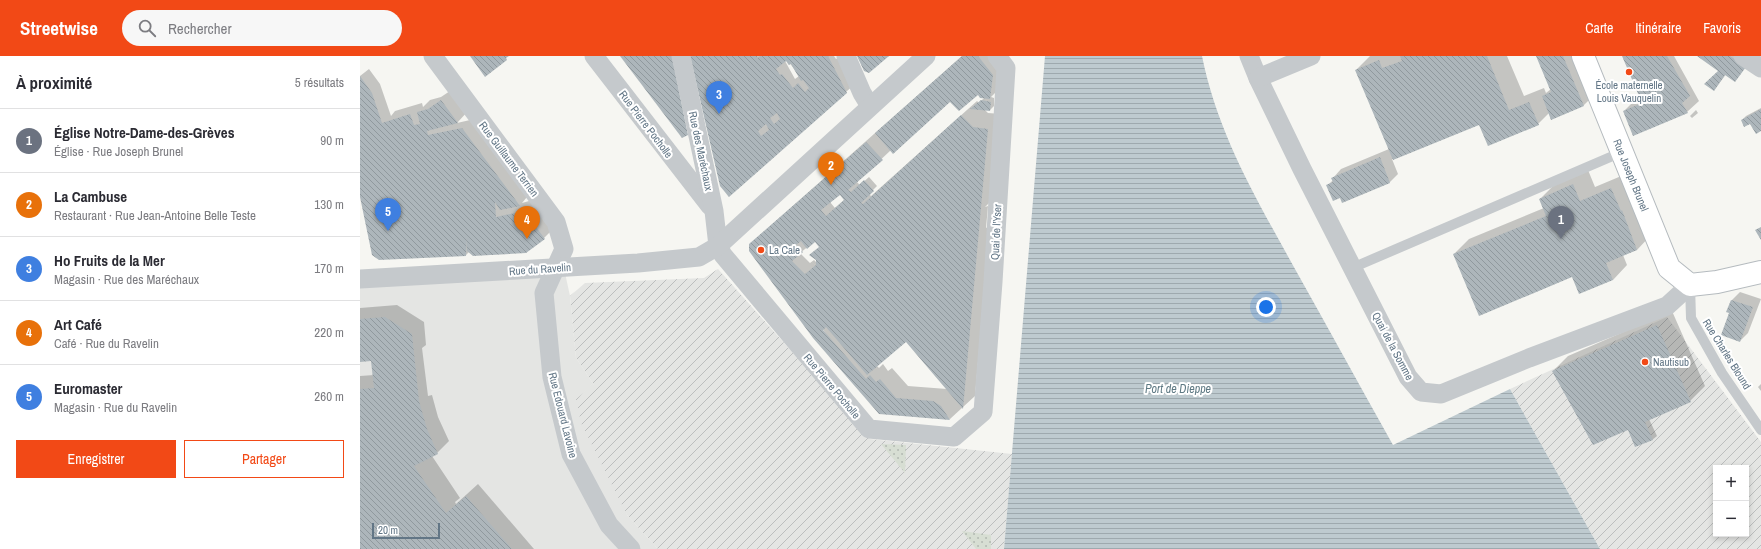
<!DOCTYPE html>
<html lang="fr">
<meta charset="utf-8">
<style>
:root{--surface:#fff;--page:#f7f7f7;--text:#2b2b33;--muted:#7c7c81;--line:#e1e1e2;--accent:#f24916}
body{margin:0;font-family:"Archivo Narrow",sans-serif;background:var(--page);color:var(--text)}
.controls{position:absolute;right:12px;bottom:12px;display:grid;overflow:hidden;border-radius:0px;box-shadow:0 2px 6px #0003}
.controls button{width:36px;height:36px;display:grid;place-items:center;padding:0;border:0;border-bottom:1px solid var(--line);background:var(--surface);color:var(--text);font:20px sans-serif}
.scale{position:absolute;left:12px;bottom:10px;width:68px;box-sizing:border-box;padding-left:4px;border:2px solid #627686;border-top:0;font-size:11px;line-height:14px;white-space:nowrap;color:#627686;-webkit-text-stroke:3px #fff;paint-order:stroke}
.you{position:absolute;left:906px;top:251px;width:14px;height:14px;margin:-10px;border:3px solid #fff;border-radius:50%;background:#1a73e8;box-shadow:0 0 0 6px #1a73e833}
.badge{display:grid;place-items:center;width:26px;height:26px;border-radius:50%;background:var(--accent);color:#fff;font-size:13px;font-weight:700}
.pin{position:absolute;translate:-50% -33px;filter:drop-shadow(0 1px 2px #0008)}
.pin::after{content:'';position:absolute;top:21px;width:14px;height:12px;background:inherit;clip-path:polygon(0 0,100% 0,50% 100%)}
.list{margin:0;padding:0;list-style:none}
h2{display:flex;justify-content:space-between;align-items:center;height:52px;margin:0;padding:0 16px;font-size:17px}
h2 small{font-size:13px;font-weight:400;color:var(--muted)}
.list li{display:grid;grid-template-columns:26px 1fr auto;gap:12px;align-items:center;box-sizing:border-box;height:64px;padding:0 16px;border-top:1px solid var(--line)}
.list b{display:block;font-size:15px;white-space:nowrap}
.list p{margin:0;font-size:13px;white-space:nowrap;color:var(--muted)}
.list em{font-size:13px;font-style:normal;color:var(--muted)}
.actions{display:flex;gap:8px;padding:12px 16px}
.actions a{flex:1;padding:9px 0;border:1px solid var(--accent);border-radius:0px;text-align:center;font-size:14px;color:var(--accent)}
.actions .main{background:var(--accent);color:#fff}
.icon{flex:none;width:22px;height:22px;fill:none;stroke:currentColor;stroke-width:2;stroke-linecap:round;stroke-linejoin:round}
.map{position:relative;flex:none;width:1401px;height:493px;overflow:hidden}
header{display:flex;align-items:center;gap:24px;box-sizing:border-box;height:56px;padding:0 20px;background:var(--accent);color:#fff}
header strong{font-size:19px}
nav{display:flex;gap:22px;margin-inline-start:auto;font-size:14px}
.search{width:280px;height:36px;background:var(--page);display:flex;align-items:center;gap:10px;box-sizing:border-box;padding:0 14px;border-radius:22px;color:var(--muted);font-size:15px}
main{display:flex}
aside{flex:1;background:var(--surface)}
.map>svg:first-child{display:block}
</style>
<header>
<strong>Streetwise</strong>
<div class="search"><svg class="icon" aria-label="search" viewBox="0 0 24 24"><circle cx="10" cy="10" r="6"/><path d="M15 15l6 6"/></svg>Rechercher</div>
<nav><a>Carte</a><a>Itinéraire</a><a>Favoris</a></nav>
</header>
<main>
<aside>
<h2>À proximité<small>5 résultats</small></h2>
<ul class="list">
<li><span class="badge" style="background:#6b7280">1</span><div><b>Église Notre-Dame-des-Grèves</b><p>Église · Rue Joseph Brunel</p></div><em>90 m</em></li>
<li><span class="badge" style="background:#e8710a">2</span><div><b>La Cambuse</b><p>Restaurant · Rue Jean-Antoine Belle Teste</p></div><em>130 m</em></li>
<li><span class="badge" style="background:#3f7fe0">3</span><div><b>Ho Fruits de la Mer</b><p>Magasin · Rue des Maréchaux</p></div><em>170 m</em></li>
<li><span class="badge" style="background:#e8710a">4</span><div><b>Art Café</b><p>Café · Rue du Ravelin</p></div><em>220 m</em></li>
<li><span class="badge" style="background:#3f7fe0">5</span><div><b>Euromaster</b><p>Magasin · Rue du Ravelin</p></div><em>260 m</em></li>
</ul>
<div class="actions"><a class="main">Enregistrer</a><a>Partager</a></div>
</aside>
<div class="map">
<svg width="1401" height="493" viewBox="0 0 1401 493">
<defs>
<pattern id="industrial-furrows" width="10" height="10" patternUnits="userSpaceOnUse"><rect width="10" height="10" fill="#e4e5e3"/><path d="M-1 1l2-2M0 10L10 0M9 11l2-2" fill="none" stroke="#bcbebe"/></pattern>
<pattern id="grass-dots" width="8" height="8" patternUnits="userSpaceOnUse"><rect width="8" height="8" fill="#d7ded3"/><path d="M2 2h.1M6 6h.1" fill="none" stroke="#b2b9b1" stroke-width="1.8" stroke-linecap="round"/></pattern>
<pattern id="water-rules" width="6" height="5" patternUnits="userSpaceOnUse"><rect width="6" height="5" fill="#becacf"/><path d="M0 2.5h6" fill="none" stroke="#9ea9ae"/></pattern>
<pattern id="building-back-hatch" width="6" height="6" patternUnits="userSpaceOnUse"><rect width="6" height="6" fill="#adb6bb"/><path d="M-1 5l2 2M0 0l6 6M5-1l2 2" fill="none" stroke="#90999e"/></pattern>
</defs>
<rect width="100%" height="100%" fill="#f6f6f2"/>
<!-- built -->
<polygon fill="#e4e5e3" points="205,217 210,240 216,302 234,329 267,459 298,493 0,493 0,226"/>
<!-- industrial -->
<g fill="url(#industrial-furrows)" fill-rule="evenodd">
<polygon points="358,213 510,383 652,398 644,493 298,493 267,459 221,367 216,343 234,329 216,302 210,240 225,227 344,222"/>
<path d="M1307,261L1401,386V493H1240L1150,333ZM1356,412H1386V478H1356Z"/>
</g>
<!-- grass -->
<g fill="url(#grass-dots)">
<polygon points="521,388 546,389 545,417"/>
<polygon points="602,475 631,479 631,493 616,493"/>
</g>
<!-- water -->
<path fill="url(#water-rules)" d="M685,0H842C858,79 897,144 935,213C968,272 1000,330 1033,389L1150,333L1240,493H644Z"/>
<!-- shadow -->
<g fill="#0003" fill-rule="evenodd">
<path d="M331,0H474L476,3L481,1L495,28L386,124ZM427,3L439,20L435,23L425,5Z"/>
<path d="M602,0H633L641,10L639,33L631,41L634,42V50L630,54H625L628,57L642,58L635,141L625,151L628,150L626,172L630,170L615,340L590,363L520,357L399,180ZM618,38L625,41L619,47L617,45L511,140L509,138L517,130L509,121L500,129L497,126L531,94L591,44ZM480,138L485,143L475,152L470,146ZM455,185L460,191L450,199L457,204V207L454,204L450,207L440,197ZM552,279L587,333L548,330L532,312L528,315L523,308L519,312L517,310Z"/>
<polygon points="1010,0 1147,0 1164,40 1184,32 1186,37 1191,33 1177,0 1220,0 1236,37 1224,49 1189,57 1178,68 1120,67 1032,103 1038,118 1030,126 983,146 981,141 967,130 973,124 973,122 981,113 1029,93 996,14"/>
<polygon points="1263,0 1314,0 1339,45 1327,56 1264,55 1276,43 1281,41"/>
<polygon points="1340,0 1380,0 1354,34 1359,14"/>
<polygon points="9,13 20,28 31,60 35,55 62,47 63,51 70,44 81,41 93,33 109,54 97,67 110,64 167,141 162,147 176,143 196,170 184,182 109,196 106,199 0,136 0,20"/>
<polygon points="1401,52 1401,74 1382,64 1386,60"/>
<polygon points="1336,54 1338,57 1332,62 1330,60"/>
<polygon points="1228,114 1235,131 1266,118 1291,179 1277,194 1263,199 1267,209 1253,224 1212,220 1094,198 1109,183 1184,152 1180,143 1195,128"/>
<polygon points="1380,236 1401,243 1388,277 1380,285 1370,257 1372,244"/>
<polygon points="37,249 64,266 66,289 62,292 68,340 72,339 78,361 89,385 77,397 72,400 100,442 95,446 96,448 118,428 174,493 0,493 0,320 14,319 12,304 0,305 0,252"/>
<polygon points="1312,255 1345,330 1330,345 1289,363 1297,380 1292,384 1193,315 1208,300"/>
<polygon points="1401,328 1401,335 1398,331"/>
</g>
<!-- building -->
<g fill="url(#building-back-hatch)" fill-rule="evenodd">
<polygon points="110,0 149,0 146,2 147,4 125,21"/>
<polygon points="260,0 312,0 328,79 322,82"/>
<path d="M330,0H397V2L400,0H468L487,37L369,141L360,130ZM426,5L429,9L431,8L441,25L443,24L449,32L445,36L438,27L433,32L422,18L420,19L416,13ZM417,57L420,63L414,68L410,62ZM406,68L409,74L401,80L398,75Z"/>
<polygon points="497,0 529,0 509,17 504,15"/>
<polygon points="602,0 618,0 633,19 630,43 620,42 618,39 599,55 590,46 533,98 515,77"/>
<polygon points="1040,0 1127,0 1149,54 1169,46 1179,69 1128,90 1119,69 1033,104 995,14 1019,4 1022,12 1042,5"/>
<polygon points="1176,0 1203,0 1224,50 1191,64 1182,40 1191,36"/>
<polygon points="1262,0 1307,0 1330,40 1322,47 1328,57 1273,80 1263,55 1282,47"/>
<polygon points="1337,0 1370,0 1386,11 1375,26 1365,19 1354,35 1344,28 1358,15"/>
<polygon points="0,20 12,37 22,67 50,58 54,69 60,68 57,56 68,53 81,44 98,67 67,75 68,79 102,72 160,150 140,154 135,146 136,161 164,155 185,183 166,197 113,200 107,195 107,183 106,200 19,204 12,199 0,141"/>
<polygon points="621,44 631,46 630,55 610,53"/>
<polygon points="1401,53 1401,75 1396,78 1390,68 1384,71 1381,64"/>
<path d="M601,59L613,71L628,73L603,353L546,286L507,319L466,271L463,274L506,323L510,319L516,326L520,323L536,342L573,345L581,350L590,364L519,358L453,282L389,195V188L506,86L523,104L488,134L491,136L504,124L514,135L501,147L503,148ZM480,139L484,144L466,160L461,154ZM441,185L447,193L455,186L459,191L449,199L456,204V209L445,218L432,205L443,196L436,189Z"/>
<polygon points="1020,101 1030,127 982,147 980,142 973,145 966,129 973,126 971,122"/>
<polygon points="1213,128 1220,145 1251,132 1261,155 1262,154 1277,194 1246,207 1253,224 1219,238 1212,221 1119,260 1093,198 1186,160 1179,143"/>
<polygon points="1401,171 1401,184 1395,174"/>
<polygon points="1371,244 1393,251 1380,286 1361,279 1369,257 1366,256"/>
<polygon points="25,261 52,278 59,345 67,373 78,398 54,410 86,457 106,440 152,493 0,493 0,333 14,332 11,305 0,306 0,263"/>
<polygon points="1297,269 1331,346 1285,366 1293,384 1275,391 1268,374 1233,389 1192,315"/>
</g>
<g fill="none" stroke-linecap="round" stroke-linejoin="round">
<!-- secondary casing -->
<g stroke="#b5bbbf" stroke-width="24">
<polyline id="secondary" points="1223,0 1309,212 1330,229 1357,226 1401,216"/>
</g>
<!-- service -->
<g stroke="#c5c9cc" stroke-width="10">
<polyline points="992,212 1262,96"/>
<polyline points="1330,229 1331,262 1362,317 1401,374"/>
</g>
<!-- minor -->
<g stroke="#c5c9cc" stroke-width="19">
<polyline points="73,0 196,166 204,193 184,237 192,321 211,398 249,469 271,493"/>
<polyline points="234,0 350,150"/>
<polyline points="321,0 354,155 358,190 363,199 509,373 594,381 623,356 633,226 646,12 637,0"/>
<polyline points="486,0 502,37 510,50"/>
<polyline points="889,0 898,22 942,113 1048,321 1061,336 1081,338 1169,302 1307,250 1330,229"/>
<polyline points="1383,0 1401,12"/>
<polyline points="898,22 951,0"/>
<polyline points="0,223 278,207 339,201 358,190 566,0"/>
</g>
<!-- secondary -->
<use href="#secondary" stroke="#fff" stroke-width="22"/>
</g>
<!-- markers -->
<g fill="#f24916" stroke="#fff" stroke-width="1.5">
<circle cx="1269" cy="16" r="4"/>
<circle cx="401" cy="194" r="4"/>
<circle cx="1285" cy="306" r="4"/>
</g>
<g text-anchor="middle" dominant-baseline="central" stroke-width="4" stroke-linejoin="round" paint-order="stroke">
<!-- poi labels -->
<g font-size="11" fill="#627686" stroke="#fff" text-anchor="start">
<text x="1269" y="29" text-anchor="middle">École maternelle<tspan x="1269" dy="13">Louis Vauquelin</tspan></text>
<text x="409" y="194">La Cale</text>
<text x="1293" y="306">Nautisub</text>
</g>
<!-- street labels -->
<g font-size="11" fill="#627686" stroke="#fff">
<text transform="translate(286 68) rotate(53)">Rue Pierre Pocholle</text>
<text transform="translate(341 95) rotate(78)">Rue des Maréchaux</text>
<text transform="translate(149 103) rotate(53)">Rue Guillaume Terrien</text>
<text transform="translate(1271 119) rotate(68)">Rue Joseph Brunel</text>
<text transform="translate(636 176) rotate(-87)">Quai de l'Yser</text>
<text transform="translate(180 213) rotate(-4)">Rue du Ravelin</text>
<text transform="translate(1033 290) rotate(62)">Quai de la Somme</text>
<text transform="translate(1367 298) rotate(58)">Rue Charles Blound</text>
<text transform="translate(472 330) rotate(50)">Rue Pierre Pocholle</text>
<text transform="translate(203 359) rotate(76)">Rue Edouard Lavoine</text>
</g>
<!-- water labels -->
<g font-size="12" font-style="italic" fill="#5e7983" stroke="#fff">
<text x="818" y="333">Port de Dieppe</text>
</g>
</g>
</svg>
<div class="controls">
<button>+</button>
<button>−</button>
</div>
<div class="scale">20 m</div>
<div class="you"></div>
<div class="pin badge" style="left:1201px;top:183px;background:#6b7280">1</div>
<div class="pin badge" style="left:471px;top:129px;background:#e8710a">2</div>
<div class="pin badge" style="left:359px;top:58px;background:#3f7fe0">3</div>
<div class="pin badge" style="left:167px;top:183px;background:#e8710a">4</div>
<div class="pin badge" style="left:28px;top:175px;background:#3f7fe0">5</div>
</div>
</main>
